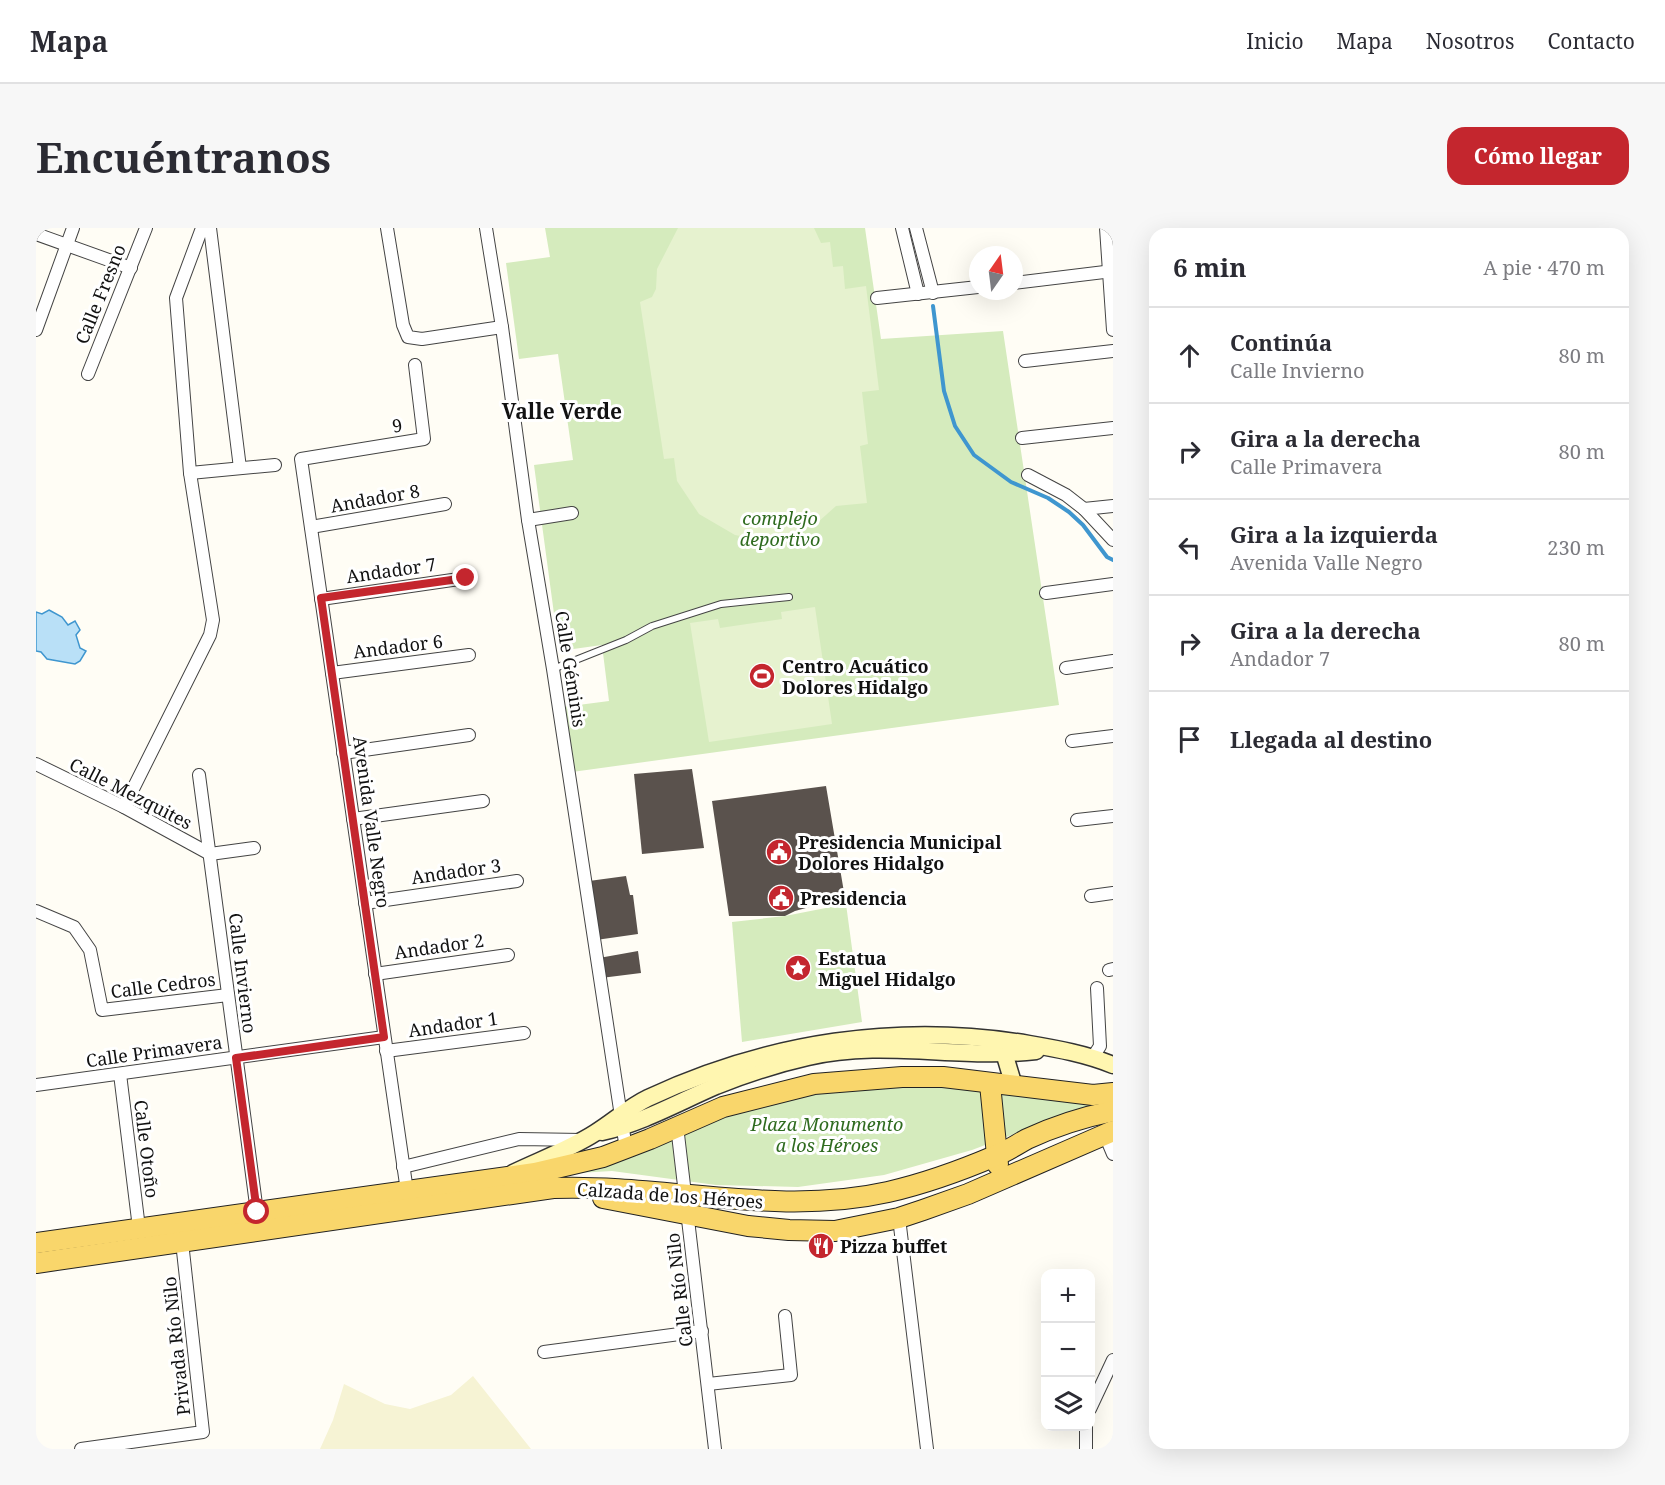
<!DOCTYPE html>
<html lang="es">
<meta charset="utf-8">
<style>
:root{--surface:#fff;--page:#f7f7f7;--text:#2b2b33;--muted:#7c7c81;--line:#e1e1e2;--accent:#c4262e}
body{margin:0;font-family:"Noto Serif",serif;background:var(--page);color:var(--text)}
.controls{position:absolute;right:18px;bottom:18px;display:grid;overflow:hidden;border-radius:12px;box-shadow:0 6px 24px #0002}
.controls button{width:54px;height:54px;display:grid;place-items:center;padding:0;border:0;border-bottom:2px solid var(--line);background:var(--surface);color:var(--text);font:30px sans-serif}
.compass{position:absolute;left:933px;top:18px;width:54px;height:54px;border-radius:50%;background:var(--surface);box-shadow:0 6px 24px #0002;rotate:14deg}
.stop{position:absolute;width:18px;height:18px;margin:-14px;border:4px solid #c4262e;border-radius:50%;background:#fff}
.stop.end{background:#c4262e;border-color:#fff;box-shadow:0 2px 6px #0008}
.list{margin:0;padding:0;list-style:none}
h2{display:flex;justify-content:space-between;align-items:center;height:78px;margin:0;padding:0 24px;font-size:26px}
h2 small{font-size:20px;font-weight:400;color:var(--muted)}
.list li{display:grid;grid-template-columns:39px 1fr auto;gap:18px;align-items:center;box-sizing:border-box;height:96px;padding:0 24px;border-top:2px solid var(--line)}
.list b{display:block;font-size:22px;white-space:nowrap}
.list p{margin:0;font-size:20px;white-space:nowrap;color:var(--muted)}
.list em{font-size:20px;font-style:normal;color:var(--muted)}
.icon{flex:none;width:33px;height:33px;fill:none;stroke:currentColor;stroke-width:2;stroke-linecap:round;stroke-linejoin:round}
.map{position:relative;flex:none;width:1077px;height:1221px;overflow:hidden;border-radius:18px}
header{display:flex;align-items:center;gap:36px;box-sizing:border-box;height:84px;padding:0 30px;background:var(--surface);border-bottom:2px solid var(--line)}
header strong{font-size:28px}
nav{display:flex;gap:33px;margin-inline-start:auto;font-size:21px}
.intro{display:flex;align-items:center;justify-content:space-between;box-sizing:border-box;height:144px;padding:0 36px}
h1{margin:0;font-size:42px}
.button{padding:15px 27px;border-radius:18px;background:var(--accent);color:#fff;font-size:21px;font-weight:700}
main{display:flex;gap:36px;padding:0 36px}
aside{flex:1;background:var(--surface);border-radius:18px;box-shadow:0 6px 24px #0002}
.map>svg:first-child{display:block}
</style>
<header>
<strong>Mapa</strong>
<nav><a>Inicio</a><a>Mapa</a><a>Nosotros</a><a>Contacto</a></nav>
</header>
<div class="intro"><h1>Encuéntranos</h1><a class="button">Cómo llegar</a></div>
<main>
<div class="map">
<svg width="1077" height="1221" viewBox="0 0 1077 1221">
<rect width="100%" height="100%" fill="#fffdf5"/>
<!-- farmland -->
<polygon fill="#f6f3d4" points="437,1148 495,1221 284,1221 297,1192 308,1156 349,1176 374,1181 415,1167"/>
<!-- green -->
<g fill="#d5ebbd">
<polygon points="509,0 829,0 845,111 967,103 1023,477 536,544 527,479 573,473 566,417 523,423 498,237 537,232 522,126 483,131 470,35 514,29"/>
<polygon points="810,676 826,794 706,814 696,694 749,688"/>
<polygon points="906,852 1065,873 936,922 848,947 762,959 680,957 576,943 507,947 639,902 781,859"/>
</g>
<!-- pitch -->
<g fill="#e6f2cf">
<polygon points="642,0 778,0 785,15 794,14 797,39 807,38 809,61 830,58 843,162 826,164 832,216 824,218 831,275 800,278 781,295 744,311 725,312 699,307 663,286 641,253 638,230 628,231 604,74 616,69 620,61 621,41"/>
<polygon points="779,379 796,496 673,514 654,395 682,391 684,400 746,391 745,384"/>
</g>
<!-- water -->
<polygon fill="#b9e0f7" stroke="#3f96cf" stroke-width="1.5" points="13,382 26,389 32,397 39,393 44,402 40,407 44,420 50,423 44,433 39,436 11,431 5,424 0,423 0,384 6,386"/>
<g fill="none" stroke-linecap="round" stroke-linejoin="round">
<!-- stream -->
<polyline stroke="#3f96cf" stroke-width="4" points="897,78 908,163 919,198 938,227 975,254 1012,270 1033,284 1047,297 1071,329 1077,332"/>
</g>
<!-- building -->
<g fill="#5a524d">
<polygon points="656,541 668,620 606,626 598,546"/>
<polygon points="790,558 810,676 788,675 759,683 749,688 693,688 676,573"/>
<polygon points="590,648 594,667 597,667 602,706 560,712 553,653"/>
<polygon points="602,723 605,745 565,750 563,730"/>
</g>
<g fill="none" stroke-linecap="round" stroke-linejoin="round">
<!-- lane casing -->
<g stroke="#444" stroke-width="8">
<polyline id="lane" points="517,441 590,412 616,398 685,376 753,369"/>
</g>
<!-- street casing -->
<g stroke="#444" stroke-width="14">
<g id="street">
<polyline points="174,0 204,240"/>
<polyline points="351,0 367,97 372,109 386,111 466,99"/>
<polyline points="450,0 466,99 492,292 517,441 590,921"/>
<polyline points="866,0 882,66"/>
<polyline points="880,0 897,65"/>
<polyline points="1070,0 1077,102"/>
<polyline points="0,6 95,40"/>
<polyline points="978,55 1077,43"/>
<polyline points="841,70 942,59"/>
<polyline points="0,102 37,0"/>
<polyline points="989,133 1077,123"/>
<polyline points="52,146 110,0"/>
<polyline points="986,210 1077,200"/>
<polyline points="154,245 239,237"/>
<polyline points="992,247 1030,267 1048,281 1077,312"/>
<polyline points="1048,281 1077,278"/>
<polyline points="492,292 536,285"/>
<polyline points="275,299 409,276"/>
<polyline points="1010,365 1077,356"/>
<polyline points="285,371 430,350"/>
<polyline points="1030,440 1077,433"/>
<polyline points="296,445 433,427"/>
<polyline points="1036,513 1077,508"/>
<polyline points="307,525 433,507"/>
<polyline points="0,536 88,579 174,626 218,620"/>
<polyline points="163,547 221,984"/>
<polyline points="88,579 174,407 177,392 154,245 140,70 166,0"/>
<polyline points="317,591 447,573"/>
<polyline points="1041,592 1077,588"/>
<polyline points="1055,668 1077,665"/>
<polyline points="329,675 481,653"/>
<polyline points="0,683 38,699 54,722 66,782 192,767"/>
<polyline points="1073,742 1077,741"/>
<polyline points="339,746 472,727"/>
<polyline points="350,823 488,805"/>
<polyline points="1057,829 1064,818 1061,760"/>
<polyline points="84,846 103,1000"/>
<polyline points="0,857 348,809"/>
<polyline points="641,898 679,1221"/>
<polyline points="1069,907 1077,926"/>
<polyline points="367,939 483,911 546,912"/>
<polyline points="371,963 265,231 388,211 379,137"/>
<polyline points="863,990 891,1221"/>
<polyline points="508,1124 666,1103"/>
<polyline points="672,1156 755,1147 749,1088"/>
<polyline points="1054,1181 1077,1132"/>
<polyline points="1050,1198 1050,1221"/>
<polyline points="45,1221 167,1204 146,1014"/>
</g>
</g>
<!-- secondary casing -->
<g stroke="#333" stroke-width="19">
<g id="secondary">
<polyline points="966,818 978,858"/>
<path d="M566,904C606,895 643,874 680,858C710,846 741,836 772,829C847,811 925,832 1000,823"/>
<path d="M477,945C504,932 534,921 559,905C577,894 593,879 612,870C732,814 863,794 993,816C1022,821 1050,826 1077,837"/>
</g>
</g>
<!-- primary casing -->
<g stroke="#222" stroke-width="22">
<g id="primary">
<polyline points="954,856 962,937"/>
<polyline points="567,970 712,998 753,1002 799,1003 863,990 887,982 932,966 1077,903"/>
<polyline points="0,1015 499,945 567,929 614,911 687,879 778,856 866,849 907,849 1057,867 1077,865"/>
<path d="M0,1035L517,960C629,956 741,989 852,964C887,956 926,942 959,928C970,924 980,917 991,911C1019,898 1047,889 1077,883"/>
</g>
</g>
<!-- lane -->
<use href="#lane" stroke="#fff" stroke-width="6"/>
<!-- street -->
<use href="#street" stroke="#fff" stroke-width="12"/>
<!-- secondary -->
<use href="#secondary" stroke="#fff6b0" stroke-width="16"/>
<!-- primary -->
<use href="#primary" stroke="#f9d66b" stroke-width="20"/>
</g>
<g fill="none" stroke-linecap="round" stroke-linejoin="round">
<!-- route -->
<polyline stroke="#c4262e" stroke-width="8" points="221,984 200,830 348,809 285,370 430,350"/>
</g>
<!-- icons -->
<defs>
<g id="stadium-disc" transform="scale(1.35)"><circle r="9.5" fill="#c4262e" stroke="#fff"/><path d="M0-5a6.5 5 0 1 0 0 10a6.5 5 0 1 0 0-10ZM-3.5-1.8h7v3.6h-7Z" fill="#fff"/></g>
<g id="civic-disc" transform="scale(1.35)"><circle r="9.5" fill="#c4262e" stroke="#fff"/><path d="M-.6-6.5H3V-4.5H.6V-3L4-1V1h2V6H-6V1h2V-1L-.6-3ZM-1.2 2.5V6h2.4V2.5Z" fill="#fff"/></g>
<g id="sight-disc" transform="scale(1.35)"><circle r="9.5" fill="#c4262e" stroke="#fff"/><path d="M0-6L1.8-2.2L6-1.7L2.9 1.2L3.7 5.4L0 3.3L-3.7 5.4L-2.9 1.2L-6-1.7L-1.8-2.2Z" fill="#fff"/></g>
<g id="restaurant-disc" transform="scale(1.35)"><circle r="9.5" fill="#c4262e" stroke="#fff"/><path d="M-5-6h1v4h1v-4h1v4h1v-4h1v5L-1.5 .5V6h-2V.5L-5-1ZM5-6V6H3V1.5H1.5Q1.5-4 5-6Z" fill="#fff"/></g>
</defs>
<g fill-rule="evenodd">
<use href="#stadium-disc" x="726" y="448"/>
<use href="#civic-disc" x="743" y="624"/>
<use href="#civic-disc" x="745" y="670"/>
<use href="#sight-disc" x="762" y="740"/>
<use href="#restaurant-disc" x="785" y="1018"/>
</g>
<g text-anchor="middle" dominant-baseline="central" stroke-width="6" stroke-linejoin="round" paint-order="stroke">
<!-- street labels -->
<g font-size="18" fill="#111" stroke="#fff">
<text transform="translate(64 66) rotate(-68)">Calle Fresno</text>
<text transform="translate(361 197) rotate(-9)">9</text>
<text transform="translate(339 270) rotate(-10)">Andador 8</text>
<text transform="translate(355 342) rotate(-8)">Andador 7</text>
<text transform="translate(362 418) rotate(-7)">Andador 6</text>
<text transform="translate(535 441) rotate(81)">Calle Géminis</text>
<text transform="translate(95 565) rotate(27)">Calle Mezquites</text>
<text transform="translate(336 594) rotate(82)">Avenida Valle Negro</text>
<text transform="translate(420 643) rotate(-8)">Andador 3</text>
<text transform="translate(403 718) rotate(-8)">Andador 2</text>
<text transform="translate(207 745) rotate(83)">Calle Invierno</text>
<text transform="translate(127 757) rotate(-7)">Calle Cedros</text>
<text transform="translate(417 796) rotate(-8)">Andador 1</text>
<text transform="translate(118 823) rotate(-8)">Calle Primavera</text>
<text transform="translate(111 921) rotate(83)">Calle Otoño</text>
<text transform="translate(634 967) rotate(4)">Calzada de los Héroes</text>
<text transform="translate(643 1062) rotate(-97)">Calle Río Nilo</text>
<text transform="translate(140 1118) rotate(-96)">Privada Río Nilo</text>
</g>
<!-- park labels -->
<g font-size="18" font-style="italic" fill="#2f6b1f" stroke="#fff">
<text x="744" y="290">complejo<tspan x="744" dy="21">deportivo</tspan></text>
<text x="791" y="896">Plaza Monumento<tspan x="791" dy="21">a los Héroes</tspan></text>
</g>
<!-- poi labels -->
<g font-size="18" font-weight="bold" fill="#111" stroke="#fff" text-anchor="start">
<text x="746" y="438">Centro Acuático<tspan x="746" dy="21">Dolores Hidalgo</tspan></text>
<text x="762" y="614">Presidencia Municipal<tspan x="762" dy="21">Dolores Hidalgo</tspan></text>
<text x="764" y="670">Presidencia</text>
<text x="782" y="730">Estatua<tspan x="782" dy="21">Miguel Hidalgo</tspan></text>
<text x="804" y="1018">Pizza buffet</text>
</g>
<!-- quarter labels -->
<g font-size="21" font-weight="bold" fill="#111" stroke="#fff">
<text x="526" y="183">Valle Verde</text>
</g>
</g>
</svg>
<div class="controls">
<button>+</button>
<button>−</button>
<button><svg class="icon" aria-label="layers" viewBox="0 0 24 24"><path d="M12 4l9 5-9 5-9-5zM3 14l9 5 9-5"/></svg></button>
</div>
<svg class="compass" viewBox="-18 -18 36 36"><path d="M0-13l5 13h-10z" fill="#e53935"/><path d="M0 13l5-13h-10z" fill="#7c7c81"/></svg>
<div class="stop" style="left:221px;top:984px"></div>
<div class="stop end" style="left:430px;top:350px"></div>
</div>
<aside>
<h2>6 min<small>A pie · 470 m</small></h2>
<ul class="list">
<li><svg class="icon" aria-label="ahead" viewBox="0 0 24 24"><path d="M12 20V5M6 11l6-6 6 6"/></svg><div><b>Continúa</b><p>Calle Invierno</p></div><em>80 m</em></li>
<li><svg class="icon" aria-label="right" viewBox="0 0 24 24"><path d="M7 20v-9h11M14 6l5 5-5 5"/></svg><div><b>Gira a la derecha</b><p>Calle Primavera</p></div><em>80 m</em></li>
<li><svg class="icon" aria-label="left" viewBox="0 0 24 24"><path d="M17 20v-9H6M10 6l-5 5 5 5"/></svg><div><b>Gira a la izquierda</b><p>Avenida Valle Negro</p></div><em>230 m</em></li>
<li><svg class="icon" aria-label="right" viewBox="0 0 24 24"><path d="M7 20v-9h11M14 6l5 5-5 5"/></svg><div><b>Gira a la derecha</b><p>Andador 7</p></div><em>80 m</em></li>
<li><svg class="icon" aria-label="arrive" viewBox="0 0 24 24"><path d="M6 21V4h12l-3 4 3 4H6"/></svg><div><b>Llegada al destino</b></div></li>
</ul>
</aside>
</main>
